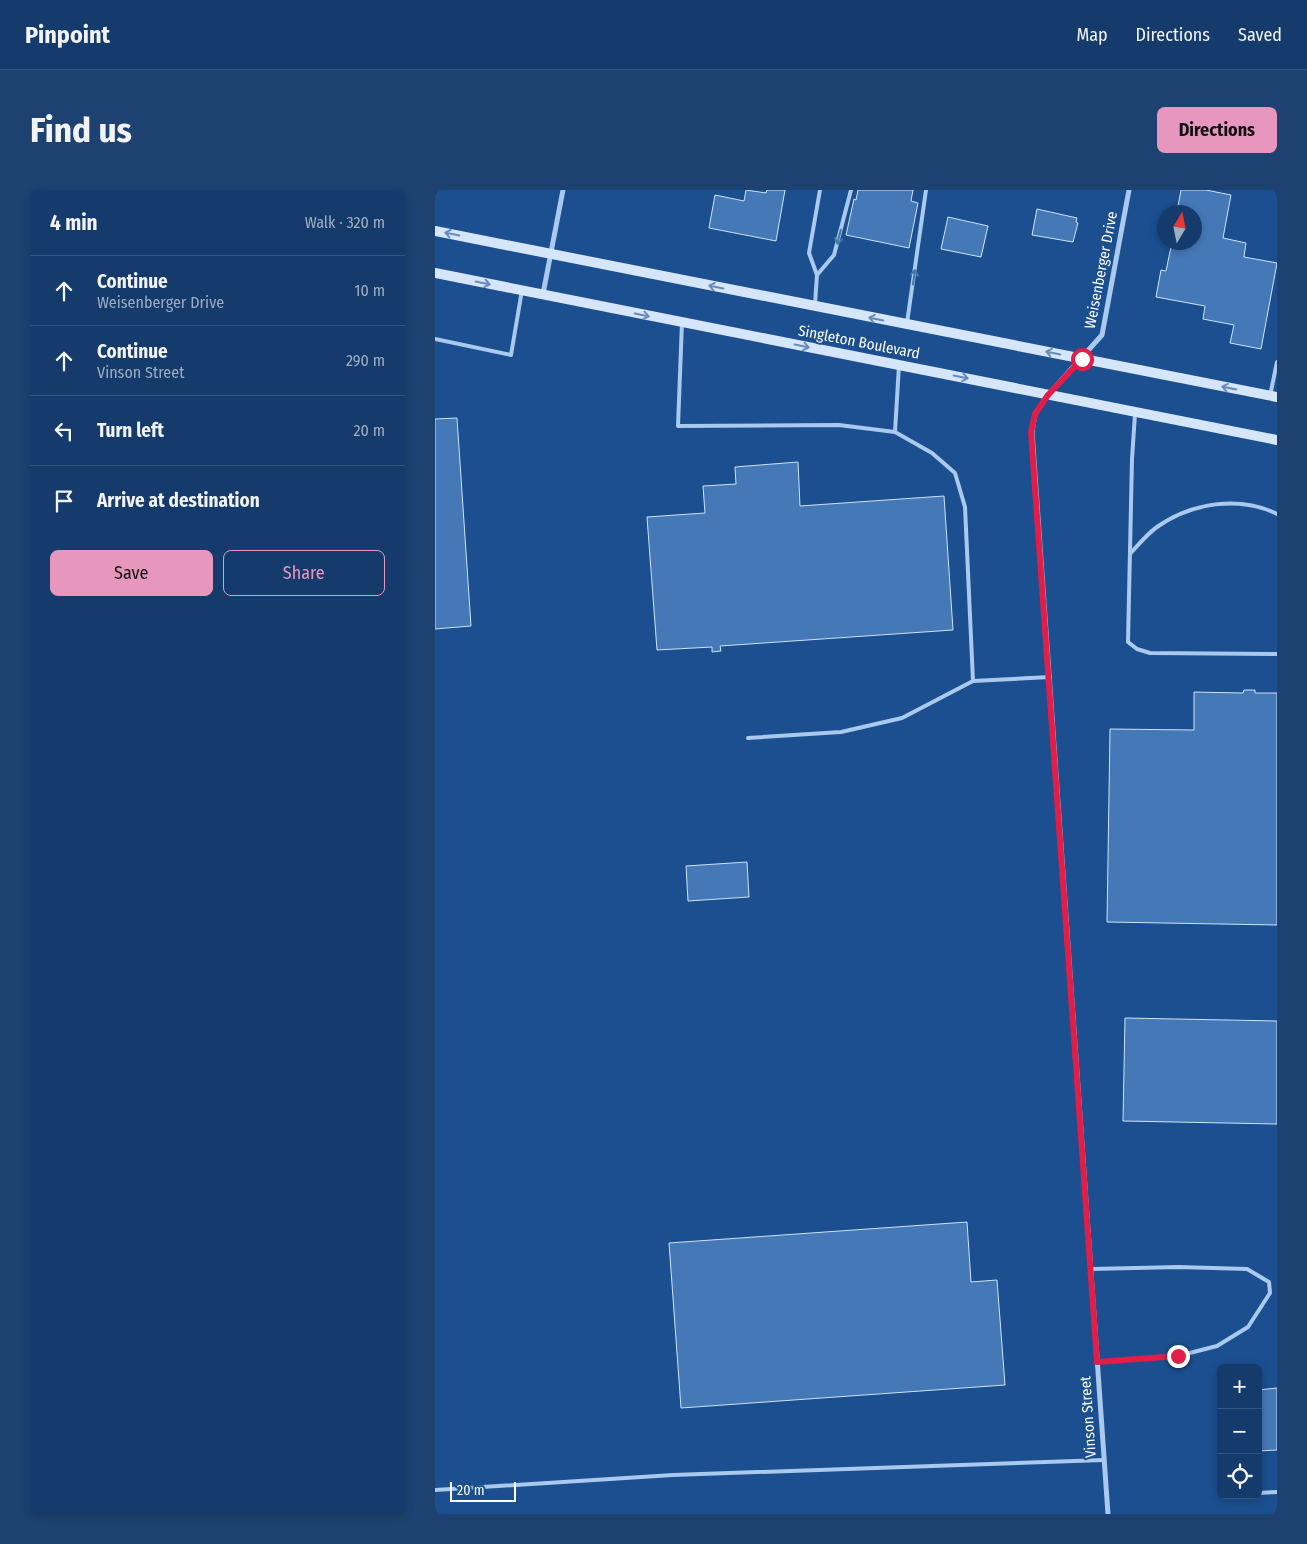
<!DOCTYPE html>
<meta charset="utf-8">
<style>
:root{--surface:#143b6b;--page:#1d4271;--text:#f1f3f6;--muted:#9dadc1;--line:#33557e;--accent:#e797bd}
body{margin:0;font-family:"Fira Sans Condensed",sans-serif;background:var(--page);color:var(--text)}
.controls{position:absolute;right:15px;bottom:15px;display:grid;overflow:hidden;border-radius:8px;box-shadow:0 2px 8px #0003}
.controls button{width:45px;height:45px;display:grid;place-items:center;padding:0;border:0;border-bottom:1px solid var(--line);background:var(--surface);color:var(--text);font:25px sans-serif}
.compass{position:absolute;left:722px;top:15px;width:45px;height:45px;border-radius:50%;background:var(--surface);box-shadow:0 2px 8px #0003;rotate:10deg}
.scale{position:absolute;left:15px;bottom:12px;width:66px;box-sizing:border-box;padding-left:5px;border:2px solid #fff;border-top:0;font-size:14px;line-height:18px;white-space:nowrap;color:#fff;-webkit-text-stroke:4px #1b4f8f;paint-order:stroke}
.stop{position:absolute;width:15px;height:15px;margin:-11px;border:4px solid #e11d48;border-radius:50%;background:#fff}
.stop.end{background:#e11d48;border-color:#fff;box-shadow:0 1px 5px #0008}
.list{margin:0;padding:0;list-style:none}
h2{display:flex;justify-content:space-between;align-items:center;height:65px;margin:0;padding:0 20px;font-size:21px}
h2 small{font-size:16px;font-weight:400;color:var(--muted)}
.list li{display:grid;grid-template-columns:32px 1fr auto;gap:15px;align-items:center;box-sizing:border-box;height:70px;padding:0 20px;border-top:1px solid var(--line)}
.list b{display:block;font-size:19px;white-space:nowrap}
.list p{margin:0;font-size:16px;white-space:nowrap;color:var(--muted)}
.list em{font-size:16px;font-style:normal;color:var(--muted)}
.actions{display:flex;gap:10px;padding:15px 20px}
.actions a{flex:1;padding:11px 0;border:1px solid var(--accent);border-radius:8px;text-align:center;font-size:18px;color:var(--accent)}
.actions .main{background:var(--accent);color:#111}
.icon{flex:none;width:28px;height:28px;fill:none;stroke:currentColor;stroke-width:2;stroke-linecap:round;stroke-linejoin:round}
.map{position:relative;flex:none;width:842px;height:1324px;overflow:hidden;border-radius:8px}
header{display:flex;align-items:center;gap:30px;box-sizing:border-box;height:70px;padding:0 25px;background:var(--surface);border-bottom:1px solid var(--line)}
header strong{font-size:24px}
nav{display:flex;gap:28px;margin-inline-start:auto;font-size:18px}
.intro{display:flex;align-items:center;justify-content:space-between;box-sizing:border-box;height:120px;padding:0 30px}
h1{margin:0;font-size:35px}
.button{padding:12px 22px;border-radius:8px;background:var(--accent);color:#111;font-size:18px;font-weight:700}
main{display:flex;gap:30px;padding:0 30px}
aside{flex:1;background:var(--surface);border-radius:8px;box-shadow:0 2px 8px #0003}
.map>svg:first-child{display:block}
</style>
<header>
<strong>Pinpoint</strong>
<nav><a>Map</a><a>Directions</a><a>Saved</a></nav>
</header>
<div class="intro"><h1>Find us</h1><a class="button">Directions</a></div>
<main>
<aside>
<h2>4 min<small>Walk · 320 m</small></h2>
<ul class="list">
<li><svg class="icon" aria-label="ahead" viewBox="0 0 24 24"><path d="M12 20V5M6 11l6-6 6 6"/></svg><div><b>Continue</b><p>Weisenberger Drive</p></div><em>10 m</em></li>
<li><svg class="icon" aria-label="ahead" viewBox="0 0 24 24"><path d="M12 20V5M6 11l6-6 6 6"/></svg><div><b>Continue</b><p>Vinson Street</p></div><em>290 m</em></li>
<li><svg class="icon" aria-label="left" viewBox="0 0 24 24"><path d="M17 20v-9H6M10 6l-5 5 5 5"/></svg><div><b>Turn left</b></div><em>20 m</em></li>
<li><svg class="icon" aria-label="arrive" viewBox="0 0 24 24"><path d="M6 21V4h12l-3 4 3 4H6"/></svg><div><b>Arrive at destination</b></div></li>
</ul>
<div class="actions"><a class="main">Save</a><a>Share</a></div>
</aside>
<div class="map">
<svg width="842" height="1324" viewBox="0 0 842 1324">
<rect width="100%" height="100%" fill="#1b4f8f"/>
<!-- building -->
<g fill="#4478b7" stroke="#cfe3fa">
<polygon points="311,0 331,3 332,0 350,0 341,51 274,38 280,5 309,11"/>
<polygon points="423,0 478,0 476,11 483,13 474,58 411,45 419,9 421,10"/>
<polygon points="746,0 771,0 796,5 788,48 811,53 809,67 842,73 826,159 795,153 799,135 768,129 770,116 721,107 726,80 731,81 737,52 759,52 759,22 742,22"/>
<polygon points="602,19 642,28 641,32 643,33 638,52 597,45"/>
<polygon points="513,27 553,36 546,67 506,59"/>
<polygon points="22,228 36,436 0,439 0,229"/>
<polygon points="363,272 365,316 509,306 518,440 285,456 286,461 277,462 277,457 222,460 212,327 270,323 268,296 301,294 300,277"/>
<polygon points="809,500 820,500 820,503 842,503 842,735 672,732 675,539 759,540 759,502 808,503"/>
<polygon points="312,672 314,707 253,711 251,676"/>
<polygon points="690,828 842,831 842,934 688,931"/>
<polygon points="532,1032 536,1092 562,1090 570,1195 246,1218 234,1053"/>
<polygon points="842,1198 842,1260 823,1261 823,1200"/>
</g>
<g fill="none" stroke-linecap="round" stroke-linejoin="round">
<!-- service -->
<g stroke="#a9c9ee" stroke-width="4">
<polyline points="382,85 374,63 385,0"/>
<polyline points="380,114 382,85 399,65 416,0"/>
<polyline points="247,132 243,236 404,235 460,242 464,175"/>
<polyline points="472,133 491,0"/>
<polyline points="0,149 76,165 87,100"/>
<polyline points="835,206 842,172"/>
<polyline points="700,224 697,269 693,452 702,459 715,463 842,464"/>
<path d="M695,364C703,355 712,344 722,337C756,313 804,305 842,324"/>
<polyline points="538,491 615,487"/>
<polyline points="313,548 406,542 467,528 538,491 530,317 520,283 497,263 460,242"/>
<polyline points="656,1079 744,1077 812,1079 834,1092 835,1103 813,1137 782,1156 743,1166 662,1172"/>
<polyline points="0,1300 238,1285 669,1270"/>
<polyline points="823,1303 842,1302"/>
</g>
<!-- minor -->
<g stroke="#a9c9ee" stroke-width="5">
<polyline points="108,104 128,0"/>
<polyline points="673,1324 597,242 600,224 613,205 667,145 694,0"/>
</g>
<!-- secondary -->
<g stroke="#d6e6fa" stroke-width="10">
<polyline points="0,41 842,207"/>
<polyline points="0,83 842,250"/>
</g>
</g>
<!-- one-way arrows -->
<defs><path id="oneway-shaft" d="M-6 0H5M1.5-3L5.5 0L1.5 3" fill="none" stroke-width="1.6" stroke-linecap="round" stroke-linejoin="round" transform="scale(1.25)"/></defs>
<g stroke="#668bba">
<use href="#oneway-shaft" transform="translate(17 44) rotate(-169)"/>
<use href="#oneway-shaft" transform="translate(48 93) rotate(11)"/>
<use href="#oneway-shaft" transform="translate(281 97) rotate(-169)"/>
<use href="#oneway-shaft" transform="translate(207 125) rotate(11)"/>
<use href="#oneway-shaft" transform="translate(441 129) rotate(-169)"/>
<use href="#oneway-shaft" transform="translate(367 156) rotate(11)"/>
<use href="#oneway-shaft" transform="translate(618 163) rotate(-169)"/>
<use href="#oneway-shaft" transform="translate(526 187) rotate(11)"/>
<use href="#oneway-shaft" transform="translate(794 198) rotate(-169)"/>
</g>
<g stroke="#4674ac">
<use href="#oneway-shaft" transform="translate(404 47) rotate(104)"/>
<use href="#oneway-shaft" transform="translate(479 87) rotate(-82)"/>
</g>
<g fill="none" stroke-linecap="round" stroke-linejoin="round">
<!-- route -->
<polyline stroke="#e11d48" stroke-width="6" points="647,169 613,205 600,224 596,242 662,1172 743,1166"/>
</g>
<g text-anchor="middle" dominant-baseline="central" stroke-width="4" stroke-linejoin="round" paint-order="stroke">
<!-- street labels -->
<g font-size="15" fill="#fff" stroke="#1b4f8f">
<text transform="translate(666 80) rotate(-79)">Weisenberger Drive</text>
<text transform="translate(424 152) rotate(11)">Singleton Boulevard</text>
<text transform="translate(653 1227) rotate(-94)">Vinson Street</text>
</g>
</g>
</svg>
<div class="controls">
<button>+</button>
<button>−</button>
<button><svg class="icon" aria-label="locate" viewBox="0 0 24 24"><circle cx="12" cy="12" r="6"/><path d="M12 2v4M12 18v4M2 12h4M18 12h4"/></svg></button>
</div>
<svg class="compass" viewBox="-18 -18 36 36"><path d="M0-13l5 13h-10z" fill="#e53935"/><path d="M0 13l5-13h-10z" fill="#9dadc1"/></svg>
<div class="scale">20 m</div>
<div class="stop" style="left:647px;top:169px"></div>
<div class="stop end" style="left:743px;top:1166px"></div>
</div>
</main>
